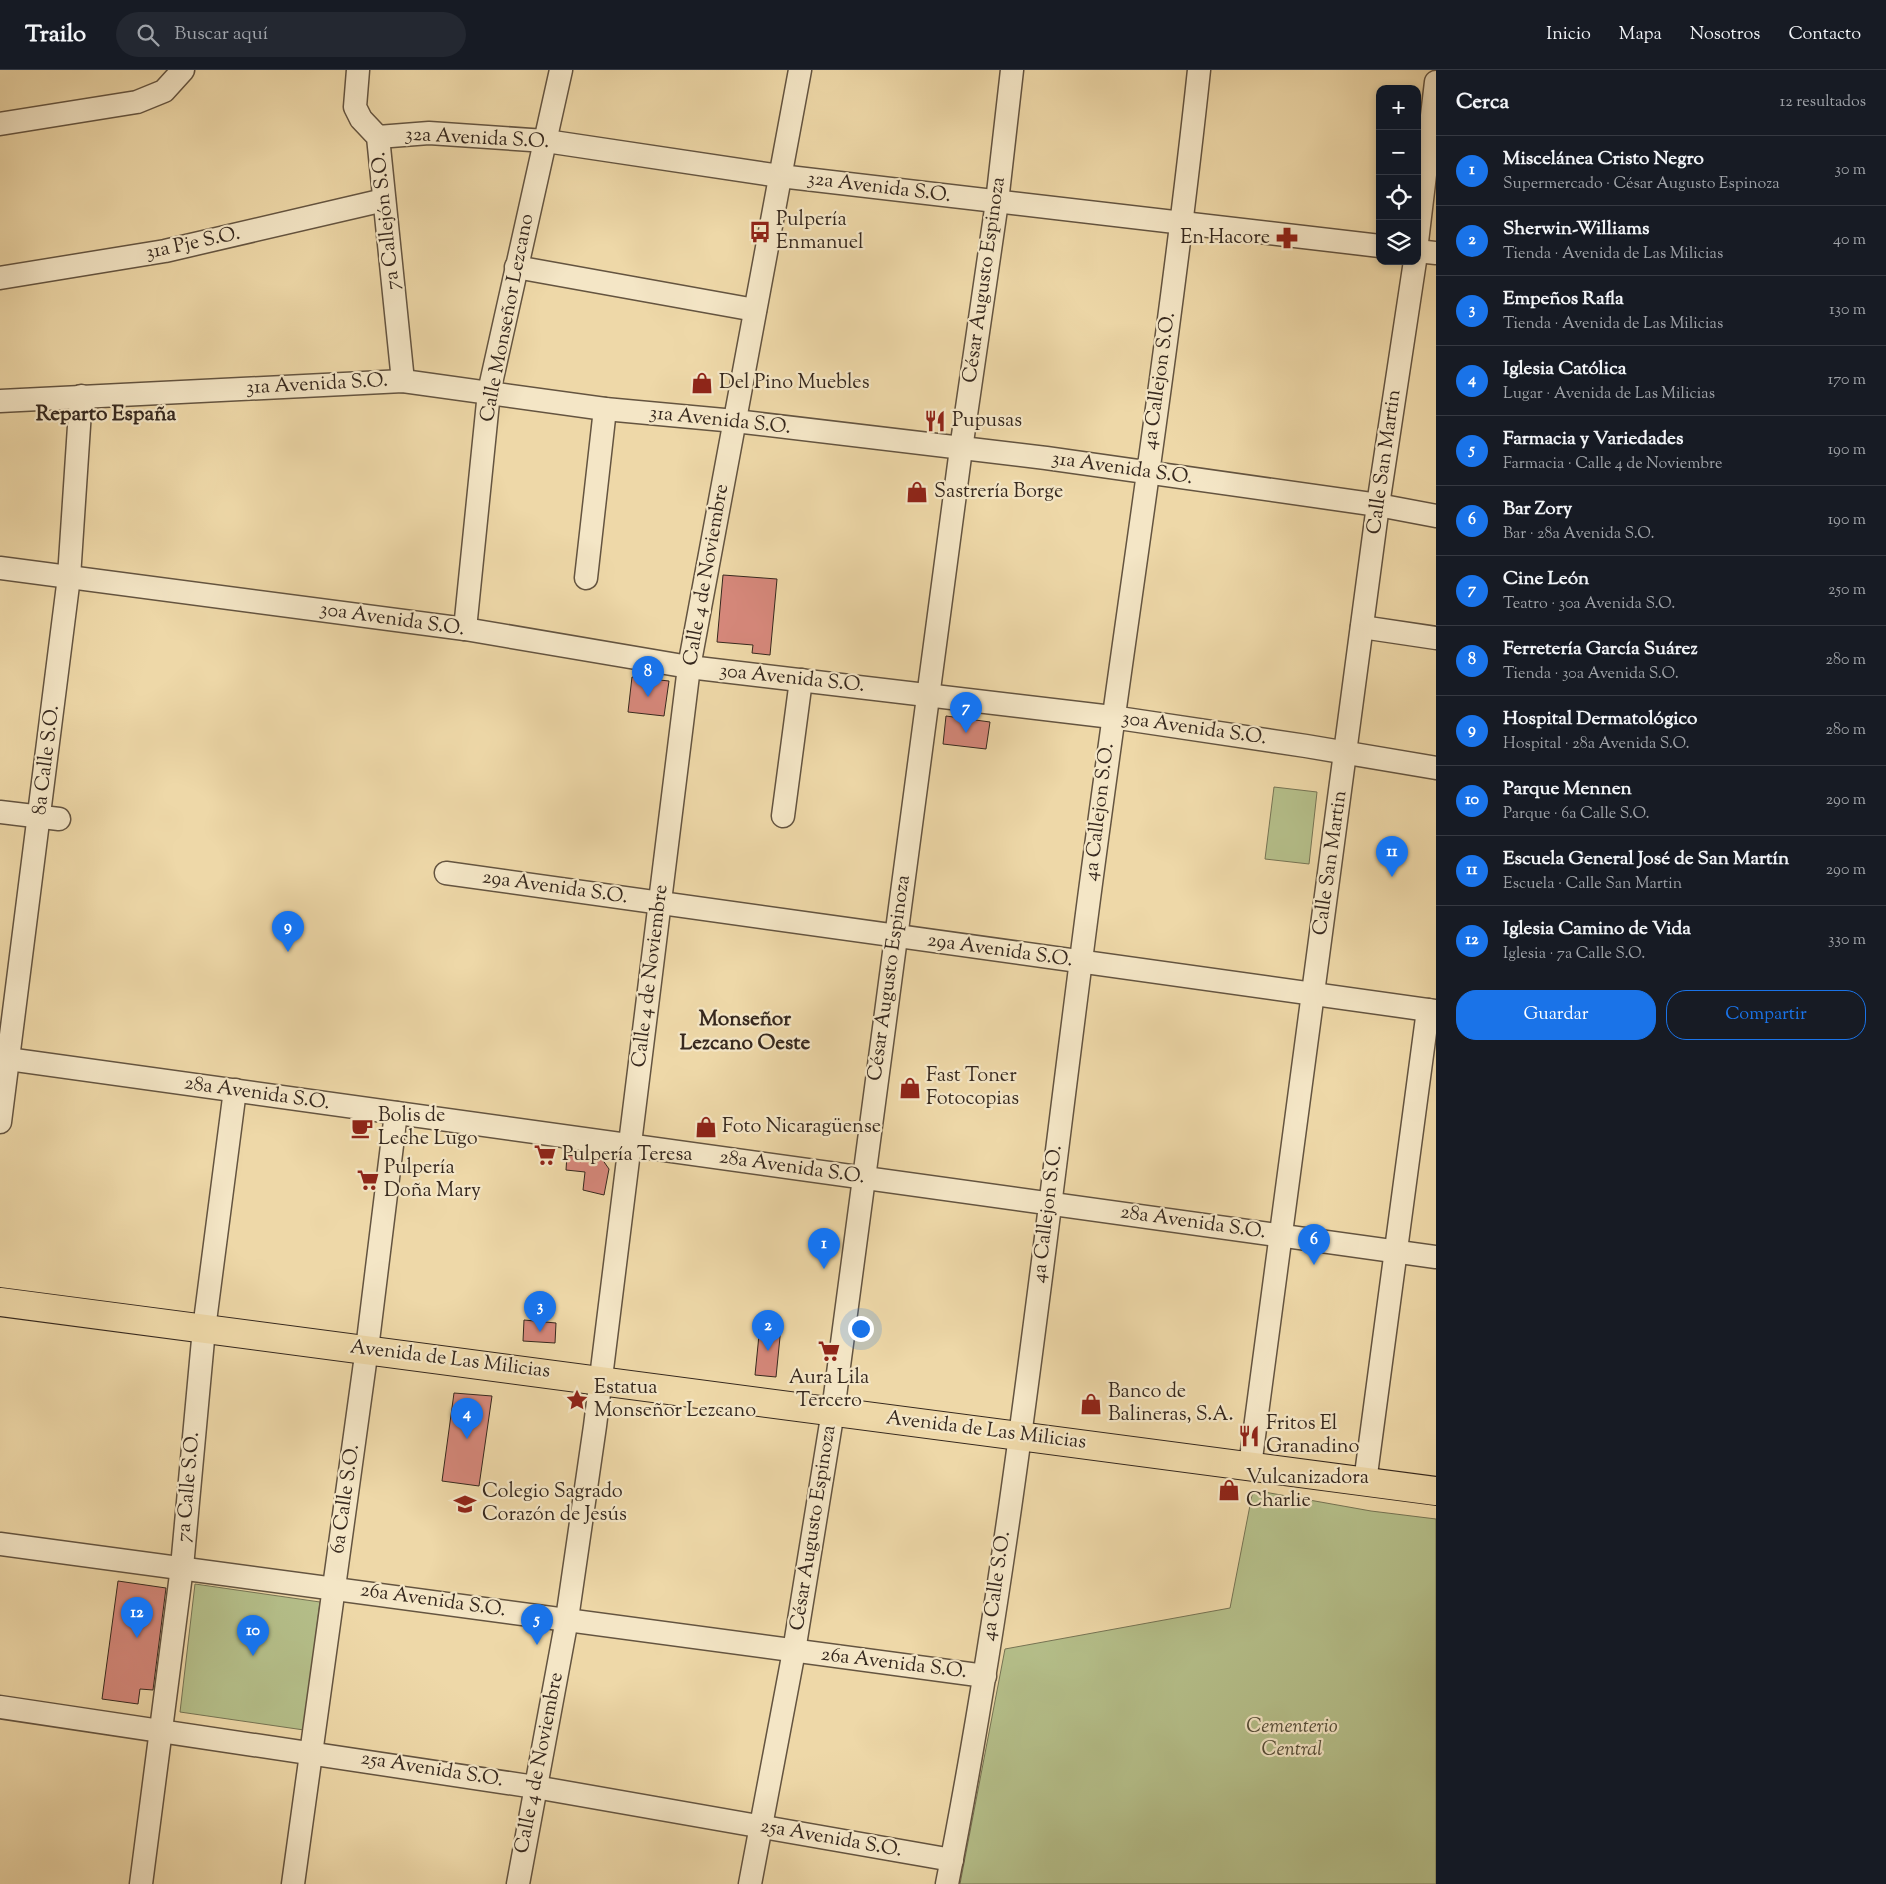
<!DOCTYPE html>
<html lang="es">
<meta charset="utf-8">
<style>
:root{--surface:#171b24;--page:#242831;--text:#f1f3f6;--muted:#9ea1a6;--line:#363941;--accent:#1a73e8}
body{margin:0;font-family:"Sorts Mill Goudy",serif;background:var(--page);color:var(--text)}
.controls{position:absolute;right:15px;top:15px;display:grid;overflow:hidden;border-radius:10px;box-shadow:0 2px 8px #0003}
.controls button{width:45px;height:45px;display:grid;place-items:center;padding:0;border:0;border-bottom:1px solid var(--line);background:var(--surface);color:var(--text);font:25px sans-serif}
.you{position:absolute;left:860px;top:1258px;width:18px;height:18px;margin:-12px;border:4px solid #fff;border-radius:50%;background:#1a73e8;box-shadow:0 0 0 8px #1a73e833}
.badge{display:grid;place-items:center;width:32px;height:32px;border-radius:50%;background:var(--accent);color:#fff;font-size:16px;font-weight:700}
.pin{position:absolute;translate:-50% -41px;filter:drop-shadow(0 1px 2px #0008)}
.pin::after{content:'';position:absolute;top:26px;width:18px;height:15px;background:inherit;clip-path:polygon(0 0,100% 0,50% 100%)}
.list{margin:0;padding:0;list-style:none}
h2{display:flex;justify-content:space-between;align-items:center;height:65px;margin:0;padding:0 20px;font-size:21px}
h2 small{font-size:16px;font-weight:400;color:var(--muted)}
.list li{display:grid;grid-template-columns:32px 1fr auto;gap:15px;align-items:center;box-sizing:border-box;height:70px;padding:0 20px;border-top:1px solid var(--line)}
.list b{display:block;font-size:19px;white-space:nowrap}
.list p{margin:0;font-size:16px;white-space:nowrap;color:var(--muted)}
.list em{font-size:16px;font-style:normal;color:var(--muted)}
.actions{display:flex;gap:10px;padding:15px 20px}
.actions a{flex:1;padding:11px 0;border:1px solid var(--accent);border-radius:20px;text-align:center;font-size:18px;color:var(--accent)}
.actions .main{background:var(--accent);color:#fff}
.icon{flex:none;width:28px;height:28px;fill:none;stroke:currentColor;stroke-width:2;stroke-linecap:round;stroke-linejoin:round}
.map{position:relative;flex:none;width:1436px;height:1814px;overflow:hidden}
header{display:flex;align-items:center;gap:30px;box-sizing:border-box;height:70px;padding:0 25px;background:var(--surface);border-bottom:1px solid var(--line)}
header strong{font-size:24px}
nav{display:flex;gap:28px;margin-inline-start:auto;font-size:18px}
.search{width:350px;height:45px;background:var(--page);display:flex;align-items:center;gap:12px;box-sizing:border-box;padding:0 18px;border-radius:28px;color:var(--muted);font-size:19px}
main{display:flex}
aside{flex:1;background:var(--surface)}
.map>svg:first-child{display:block}
</style>
<header>
<strong>Trailo</strong>
<div class="search"><svg class="icon" aria-label="search" viewBox="0 0 24 24"><circle cx="10" cy="10" r="6"/><path d="M15 15l6 6"/></svg>Buscar aquí</div>
<nav><a>Inicio</a><a>Mapa</a><a>Nosotros</a><a>Contacto</a></nav>
</header>
<main>
<div class="map">
<svg width="1436" height="1814" viewBox="0 0 1436 1814">
<rect width="100%" height="100%" fill="#eed8a8"/>
<filter id="stains"><feTurbulence type="fractalNoise" baseFrequency=".004" numOctaves="4"/><feColorMatrix values="0 0 0 0 .2 0 0 0 0 .09 0 0 0 0 .02 0 0 0 .5 -.17"/></filter>
<radialGradient id="worn" r=".72"><stop offset=".6" stop-color="#630" stop-opacity="0"/><stop offset="1" stop-color="#630" stop-opacity=".3"/></radialGradient>
<!-- green -->
<g fill="#b5bf8a" stroke="#767454">
<polygon points="1274,717 1317,722 1309,794 1265,789"/>
<polygon points="1253,1420 1371,1441 1436,1449 1436,1814 960,1814 1005,1579 1230,1538"/>
<polygon points="195,1514 320,1532 304,1660 180,1642"/>
</g>
<!-- building -->
<g fill="#d6887b" stroke="#36281e">
<polygon points="723,505 777,509 770,585 752,583 753,575 717,572"/>
<polygon points="632,607 669,611 664,646 628,642"/>
<polygon points="946,646 990,652 986,679 943,674"/>
<polygon points="567,1085 602,1089 609,1099 604,1125 583,1120 585,1102 566,1100"/>
<polygon points="524,1250 556,1253 555,1273 523,1271"/>
<polygon points="760,1255 781,1257 776,1307 755,1305"/>
<polygon points="454,1323 492,1326 479,1416 442,1411"/>
<polygon points="118,1511 166,1518 153,1620 140,1619 138,1634 102,1629"/>
</g>
<g fill="none" stroke-linecap="round" stroke-linejoin="round">
<!-- minor casing -->
<g stroke="#645440" stroke-width="25">
<g id="minor">
<polyline points="358,0 355,37 361,49 378,67 403,311"/>
<polyline points="0,54 137,32 164,21 183,0"/>
<polyline points="378,67 429,63 546,71 780,106 1380,176"/>
<polyline points="1417,172 1436,12"/>
<polyline points="1417,181 1436,183"/>
<polyline points="516,197 755,240"/>
<polyline points="0,208 165,181 384,130"/>
<polyline points="0,331 403,311 605,339 735,351 1046,388 1378,435 1436,446"/>
<polyline points="0,498 465,559 689,597 1112,647 1306,676 1436,698"/>
<polyline points="586,508 605,339"/>
<polyline points="1362,557 1436,568"/>
<polyline points="465,559 489,322 561,0"/>
<polyline points="0,742 59,749"/>
<polyline points="783,746 801,610"/>
<polyline points="446,803 1436,941"/>
<polyline points="0,988 1436,1187"/>
<polyline points="0,1052 69,507 81,326"/>
<polyline points="1250,1396 1378,435 1415,191"/>
<polyline points="1365,1412 1428,940"/>
<polyline points="0,1474 985,1606"/>
<polyline points="0,1637 535,1717 952,1790"/>
<polyline points="141,1814 182,1497 204,1259 235,1020"/>
<polyline points="293,1814 368,1271 396,1043"/>
<polyline points="518,1814 567,1549 595,1356 689,597 800,0"/>
<polyline points="750,1814 794,1581 833,1341 961,379 997,132 1012,0"/>
<path d="M947,1814C1009,1501 1043,1183 1084,867C1121,578 1168,290 1199,0"/>
</g>
</g>
<!-- major casing -->
<g stroke="#36281e" stroke-width="30">
<polyline id="major" points="0,1232 1436,1421"/>
</g>
<!-- minor -->
<use href="#minor" stroke="#f4e6c6" stroke-width="22"/>
<!-- major -->
<use href="#major" stroke="#eed8a8" stroke-width="28"/>
</g>
<!-- icons -->
<defs>
<g id="bus-bare" transform="scale(1.725)"><path d="M-5-6H5V4H4V6H2V4H-2V6H-4V4H-5ZM-3.5-4V0h7V-4ZM-3.5 1.2v1.5H-2V1.2ZM2 1.2v1.5H3.5V1.2Z" fill="#8f2418" stroke="#f4e6c6" stroke-width="2.5" paint-order="stroke"/></g>
<g id="pharmacy-bare" transform="scale(1.725)"><path d="M-2-6h4v4h4v4h-4v4h-4v-4h-4v-4h4Z" fill="#8f2418" stroke="#f4e6c6" stroke-width="2.5" paint-order="stroke"/></g>
<g id="shop-bare" transform="scale(1.725)"><path d="M-5-2.5h2.3a2.7 3.5 0 0 1 5.4 0H5L5.5 6h-11ZM-1.5-2.5h3a1.5 2.3 0 0 0-3 0Z" fill="#8f2418" stroke="#f4e6c6" stroke-width="2.5" paint-order="stroke"/></g>
<g id="restaurant-bare" transform="scale(1.725)"><path d="M-5-6h1v4h1v-4h1v4h1v-4h1v5L-1.5 .5V6h-2V.5L-5-1ZM5-6V6H3V1.5H1.5Q1.5-4 5-6Z" fill="#8f2418" stroke="#f4e6c6" stroke-width="2.5" paint-order="stroke"/></g>
<g id="cafe-bare" transform="scale(1.725)"><path d="M-5.5-4.5H6V0H3Q3 3.5 0 3.5H-2.5Q-5.5 3.5-5.5 0ZM3-3.2v2h1.7v-2ZM-6 4.5H4V6H-6Z" fill="#8f2418" stroke="#f4e6c6" stroke-width="2.5" paint-order="stroke"/></g>
<g id="supermarket-bare" transform="scale(1.725)"><path d="M-6-5.5h2.5l.6 2H6L4.5 2H-2.5L-4.4-4H-6ZM-1.5 3.2a1.3 1.3 0 1 0 .1 0ZM3 3.2a1.3 1.3 0 1 0 .1 0Z" fill="#8f2418" stroke="#f4e6c6" stroke-width="2.5" paint-order="stroke"/></g>
<g id="sight-bare" transform="scale(1.725)"><path d="M0-6L1.8-2.2L6-1.7L2.9 1.2L3.7 5.4L0 3.3L-3.7 5.4L-2.9 1.2L-6-1.7L-1.8-2.2Z" fill="#8f2418" stroke="#f4e6c6" stroke-width="2.5" paint-order="stroke"/></g>
<g id="school-bare" transform="scale(1.725)"><path d="M0-5L7-2L0 1L-7-2ZM-4 1L0 2.5L4 1V4Q0 6-4 4Z" fill="#8f2418" stroke="#f4e6c6" stroke-width="2.5" paint-order="stroke"/></g>
</defs>
<g fill-rule="evenodd">
<use href="#bus-bare" x="760" y="162"/>
<use href="#pharmacy-bare" x="1287" y="168"/>
<use href="#shop-bare" x="702" y="313"/>
<use href="#restaurant-bare" x="935" y="351"/>
<use href="#shop-bare" x="917" y="422"/>
<use href="#shop-bare" x="910" y="1018"/>
<use href="#shop-bare" x="706" y="1057"/>
<use href="#cafe-bare" x="362" y="1058"/>
<use href="#supermarket-bare" x="545" y="1085"/>
<use href="#supermarket-bare" x="368" y="1110"/>
<use href="#supermarket-bare" x="829" y="1281"/>
<use href="#sight-bare" x="577" y="1330"/>
<use href="#shop-bare" x="1091" y="1334"/>
<use href="#restaurant-bare" x="1249" y="1366"/>
<use href="#shop-bare" x="1229" y="1420"/>
<use href="#school-bare" x="465" y="1434"/>
</g>
<g text-anchor="middle" dominant-baseline="central" stroke-width="4.5" stroke-linejoin="round" paint-order="stroke">
<!-- street labels -->
<g font-size="20" fill="#36281e" stroke="#f4e6c6">
<text transform="translate(477 69) rotate(3)">32a Avenida S.O.</text>
<text transform="translate(879 118) rotate(7)">32a Avenida S.O.</text>
<text transform="translate(387 151) rotate(-96)">7a Callejón S.O.</text>
<text transform="translate(193 174) rotate(-12)">31a Pje S.O.</text>
<text transform="translate(985 210) rotate(-82)">César Augusto Espinoza</text>
<text transform="translate(508 248) rotate(-79)">Calle Monseñor Lezcano</text>
<text transform="translate(1160 311) rotate(-82)">4a Callejon S.O.</text>
<text transform="translate(317 315) rotate(-3)">31a Avenida S.O.</text>
<text transform="translate(720 351) rotate(6)">31a Avenida S.O.</text>
<text transform="translate(1385 392) rotate(-82)">Calle San Martin</text>
<text transform="translate(1122 399) rotate(8)">31a Avenida S.O.</text>
<text transform="translate(707 505) rotate(-80)">Calle 4 de Noviembre</text>
<text transform="translate(392 550) rotate(8)">30a Avenida S.O.</text>
<text transform="translate(792 609) rotate(6)">30a Avenida S.O.</text>
<text transform="translate(1194 659) rotate(8)">30a Avenida S.O.</text>
<text transform="translate(47 690) rotate(-83)">8a Calle S.O.</text>
<text transform="translate(1100 742) rotate(-83)">4a Callejon S.O.</text>
<text transform="translate(1331 793) rotate(-82)">Calle San Martin</text>
<text transform="translate(555 818) rotate(8)">29a Avenida S.O.</text>
<text transform="translate(1000 881) rotate(8)">29a Avenida S.O.</text>
<text transform="translate(651 906) rotate(-83)">Calle 4 de Noviembre</text>
<text transform="translate(890 908) rotate(-82)">César Augusto Espinoza</text>
<text transform="translate(257 1024) rotate(8)">28a Avenida S.O.</text>
<text transform="translate(792 1098) rotate(8)">28a Avenida S.O.</text>
<text transform="translate(1048 1144) rotate(-83)">4a Callejon S.O.</text>
<text transform="translate(1193 1153) rotate(8)">28a Avenida S.O.</text>
<text transform="translate(450 1290) rotate(7)">Avenida de Las Milicias</text>
<text transform="translate(986 1361) rotate(7)">Avenida de Las Milicias</text>
<text transform="translate(189 1417) rotate(-85)">7a Calle S.O.</text>
<text transform="translate(346 1429) rotate(-82)">6a Calle S.O.</text>
<text transform="translate(814 1458) rotate(-81)">César Augusto Espinoza</text>
<text transform="translate(997 1516) rotate(-82)">4a Calle S.O.</text>
<text transform="translate(433 1531) rotate(8)">26a Avenida S.O.</text>
<text transform="translate(894 1594) rotate(7)">26a Avenida S.O.</text>
<text transform="translate(540 1693) rotate(-79)">Calle 4 de Noviembre</text>
<text transform="translate(432 1700) rotate(9)">25a Avenida S.O.</text>
<text transform="translate(831 1769) rotate(10)">25a Avenida S.O.</text>
</g>
<!-- poi labels -->
<g font-size="20" fill="#36281e" stroke="#f4e6c6" text-anchor="start">
<text x="776" y="150">Pulpería<tspan x="776" dy="23">Enmanuel</tspan></text>
<text x="1270" y="168" text-anchor="end">En Hacore</text>
<text x="719" y="313">Del Pino Muebles</text>
<text x="952" y="351">Pupusas</text>
<text x="934" y="422">Sastrería Borge</text>
<text x="926" y="1006">Fast Toner<tspan x="926" dy="23">Fotocopias</tspan></text>
<text x="378" y="1046">Bolis de<tspan x="378" dy="23">Leche Lugo</tspan></text>
<text x="722" y="1057">Foto Nicaragüense</text>
<text x="562" y="1085">Pulpería Teresa</text>
<text x="384" y="1098">Pulpería<tspan x="384" dy="23">Doña Mary</tspan></text>
<text x="829" y="1308" text-anchor="middle">Aura Lila<tspan x="829" dy="23">Tercero</tspan></text>
<text x="594" y="1318">Estatua<tspan x="594" dy="23">Monseñor Lezcano</tspan></text>
<text x="1108" y="1322">Banco de<tspan x="1108" dy="23">Balineras, S.A.</tspan></text>
<text x="1266" y="1354">Fritos El<tspan x="1266" dy="23">Granadino</tspan></text>
<text x="1246" y="1408">Vulcanizadora<tspan x="1246" dy="23">Charlie</tspan></text>
<text x="482" y="1422">Colegio Sagrado<tspan x="482" dy="23">Corazón de Jesús</tspan></text>
</g>
<!-- park labels -->
<g font-size="20" font-style="italic" fill="#564e39" stroke="#f4e6c6">
<text x="1292" y="1657">Cementerio<tspan x="1292" dy="23">Central</tspan></text>
</g>
<!-- neighbourhood labels -->
<g font-size="21" font-weight="bold" fill="#36281e" stroke="#f4e6c6">
<text x="106" y="345">Reparto España</text>
<text x="745" y="950">Monseñor<tspan x="745" dy="24">Lezcano Oeste</tspan></text>
</g>
</g>
<rect width="100%" height="100%" filter="url(#stains)"/>
<rect width="100%" height="100%" fill="url(#worn)"/>
</svg>
<div class="controls">
<button>+</button>
<button>−</button>
<button><svg class="icon" aria-label="locate" viewBox="0 0 24 24"><circle cx="12" cy="12" r="6"/><path d="M12 2v4M12 18v4M2 12h4M18 12h4"/></svg></button>
<button><svg class="icon" aria-label="layers" viewBox="0 0 24 24"><path d="M12 4l9 5-9 5-9-5zM3 14l9 5 9-5"/></svg></button>
</div>
<div class="you"></div>
<div class="pin badge" style="left:824px;top:1199px">1</div>
<div class="pin badge" style="left:768px;top:1281px">2</div>
<div class="pin badge" style="left:540px;top:1262px">3</div>
<div class="pin badge" style="left:467px;top:1369px">4</div>
<div class="pin badge" style="left:537px;top:1575px">5</div>
<div class="pin badge" style="left:1314px;top:1195px">6</div>
<div class="pin badge" style="left:966px;top:663px">7</div>
<div class="pin badge" style="left:648px;top:627px">8</div>
<div class="pin badge" style="left:288px;top:882px">9</div>
<div class="pin badge" style="left:253px;top:1586px">10</div>
<div class="pin badge" style="left:1392px;top:807px">11</div>
<div class="pin badge" style="left:137px;top:1568px">12</div>
</div>
<aside>
<h2>Cerca<small>12 resultados</small></h2>
<ul class="list">
<li><span class="badge">1</span><div><b>Miscelánea Cristo Negro</b><p>Supermercado · César Augusto Espinoza</p></div><em>30 m</em></li>
<li><span class="badge">2</span><div><b>Sherwin-Williams</b><p>Tienda · Avenida de Las Milicias</p></div><em>40 m</em></li>
<li><span class="badge">3</span><div><b>Empeños Rafla</b><p>Tienda · Avenida de Las Milicias</p></div><em>130 m</em></li>
<li><span class="badge">4</span><div><b>Iglesia Católica</b><p>Lugar · Avenida de Las Milicias</p></div><em>170 m</em></li>
<li><span class="badge">5</span><div><b>Farmacia y Variedades</b><p>Farmacia · Calle 4 de Noviembre</p></div><em>190 m</em></li>
<li><span class="badge">6</span><div><b>Bar Zory</b><p>Bar · 28a Avenida S.O.</p></div><em>190 m</em></li>
<li><span class="badge">7</span><div><b>Cine León</b><p>Teatro · 30a Avenida S.O.</p></div><em>250 m</em></li>
<li><span class="badge">8</span><div><b>Ferretería García Suárez</b><p>Tienda · 30a Avenida S.O.</p></div><em>280 m</em></li>
<li><span class="badge">9</span><div><b>Hospital Dermatológico</b><p>Hospital · 28a Avenida S.O.</p></div><em>280 m</em></li>
<li><span class="badge">10</span><div><b>Parque Mennen</b><p>Parque · 6a Calle S.O.</p></div><em>290 m</em></li>
<li><span class="badge">11</span><div><b>Escuela General José de San Martín</b><p>Escuela · Calle San Martin</p></div><em>290 m</em></li>
<li><span class="badge">12</span><div><b>Iglesia Camino de Vida</b><p>Iglesia · 7a Calle S.O.</p></div><em>330 m</em></li>
</ul>
<div class="actions"><a class="main">Guardar</a><a>Compartir</a></div>
</aside>
</main>
